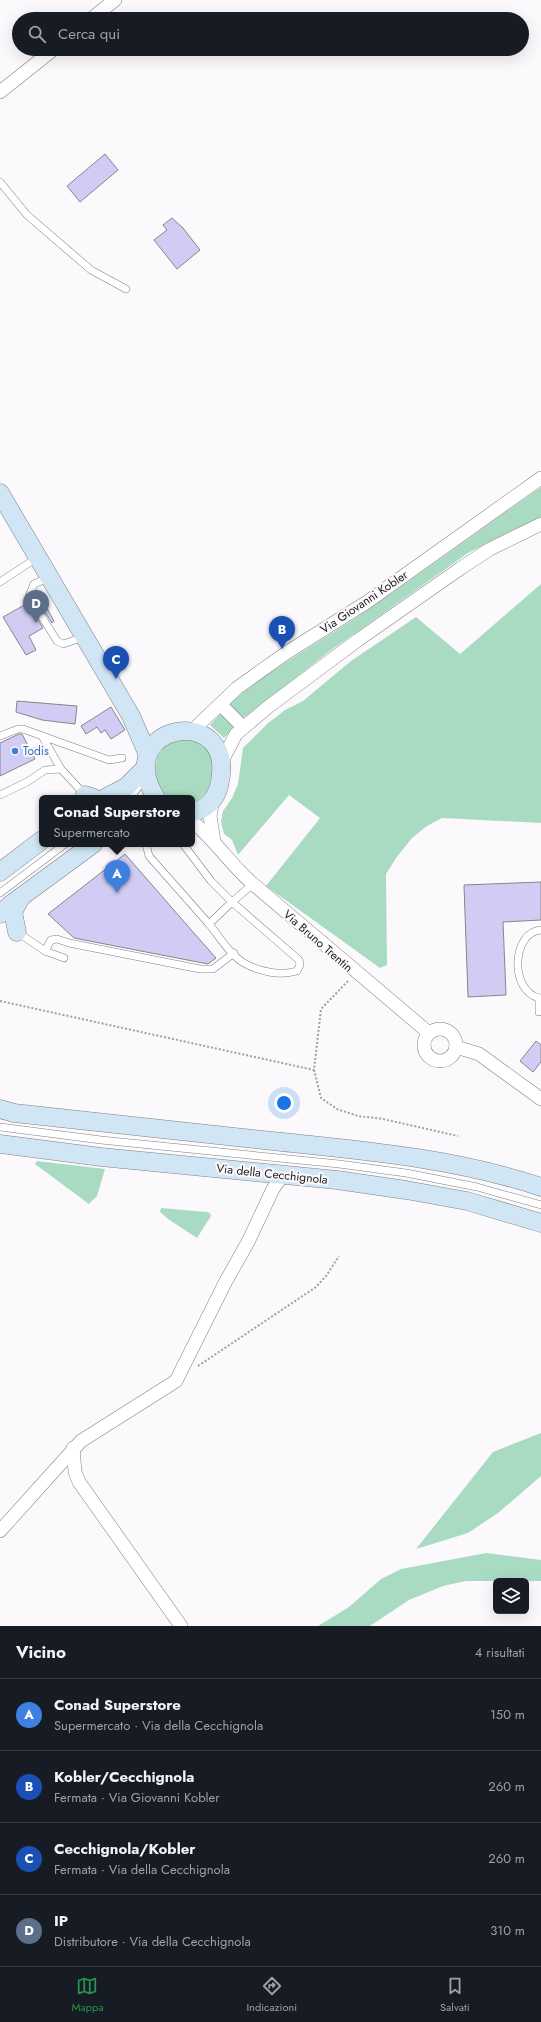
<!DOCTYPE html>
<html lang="it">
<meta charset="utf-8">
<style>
:root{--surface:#171b24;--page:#242831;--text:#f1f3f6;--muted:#9ea1a6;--line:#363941;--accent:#26934b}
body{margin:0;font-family:Jost,sans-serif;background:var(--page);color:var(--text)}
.controls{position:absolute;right:12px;bottom:12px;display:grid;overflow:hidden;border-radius:6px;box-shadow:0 4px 16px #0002}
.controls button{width:36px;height:36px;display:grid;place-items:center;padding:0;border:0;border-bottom:1px solid var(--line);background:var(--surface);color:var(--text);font:20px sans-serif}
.you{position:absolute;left:284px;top:1103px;width:14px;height:14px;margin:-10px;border:3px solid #fff;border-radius:50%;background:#1a73e8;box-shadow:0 0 0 6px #1a73e833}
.badge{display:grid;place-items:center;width:26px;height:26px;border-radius:50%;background:var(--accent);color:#fff;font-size:13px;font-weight:700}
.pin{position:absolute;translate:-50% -33px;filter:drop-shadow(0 1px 2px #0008)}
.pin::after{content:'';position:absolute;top:21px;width:14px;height:12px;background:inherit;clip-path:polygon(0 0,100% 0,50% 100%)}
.popup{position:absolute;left:39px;top:795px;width:156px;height:52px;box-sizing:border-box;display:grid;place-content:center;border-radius:6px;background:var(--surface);filter:drop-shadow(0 1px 3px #0005);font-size:13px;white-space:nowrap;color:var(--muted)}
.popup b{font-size:15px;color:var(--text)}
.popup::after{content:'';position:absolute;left:50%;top:100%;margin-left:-8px;border:8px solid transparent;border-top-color:var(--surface)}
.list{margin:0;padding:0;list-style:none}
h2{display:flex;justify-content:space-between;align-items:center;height:52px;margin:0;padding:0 16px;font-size:17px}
h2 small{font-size:13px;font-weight:400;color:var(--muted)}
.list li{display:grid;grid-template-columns:26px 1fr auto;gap:12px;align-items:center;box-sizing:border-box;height:72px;padding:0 16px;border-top:1px solid var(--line)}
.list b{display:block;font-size:15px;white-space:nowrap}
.list p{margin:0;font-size:13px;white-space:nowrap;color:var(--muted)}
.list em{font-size:13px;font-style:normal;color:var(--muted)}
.icon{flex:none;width:22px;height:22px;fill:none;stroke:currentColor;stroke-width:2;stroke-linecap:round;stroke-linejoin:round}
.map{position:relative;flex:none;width:541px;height:1626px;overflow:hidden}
.search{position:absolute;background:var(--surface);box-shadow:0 4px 16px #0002;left:12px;right:12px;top:12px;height:44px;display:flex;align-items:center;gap:10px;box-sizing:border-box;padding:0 14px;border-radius:22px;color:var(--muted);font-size:15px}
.sheet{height:340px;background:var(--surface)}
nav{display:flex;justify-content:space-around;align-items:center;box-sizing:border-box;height:56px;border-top:1px solid var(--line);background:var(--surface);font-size:11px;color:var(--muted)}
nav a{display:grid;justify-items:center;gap:2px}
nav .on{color:var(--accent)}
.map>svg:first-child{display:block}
</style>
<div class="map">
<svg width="541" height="1626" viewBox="0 0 541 1626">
<rect width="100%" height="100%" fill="#fbf9fc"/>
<!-- green -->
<g fill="#a9dbc3">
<path d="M541,487V517L468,553L330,651L241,720L227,706C267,671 313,646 357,617C419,575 480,530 541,487Z"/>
<polygon points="541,584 541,823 442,818 427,826 412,838 396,858 386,874 387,965 380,968 266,886 320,818 289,795 238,855 232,840 224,834 221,822 223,811 232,798 238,784 243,748 267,724 285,710 303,701 351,661 416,617 460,654"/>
<polygon points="223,711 237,724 224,738 210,725"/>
<path d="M190,738L205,746C208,752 215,763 215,770C216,782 204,799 192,803V798L165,797C152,781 150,753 172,742C177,740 184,739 190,738Z"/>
<polygon points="37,1161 105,1169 97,1196 89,1204 39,1167 35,1164"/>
<polygon points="161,1208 207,1212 210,1213 211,1216 197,1238 168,1219 160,1212"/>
<polygon points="541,1433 541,1476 498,1513 468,1533 416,1549 493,1452"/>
<polygon points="486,1553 541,1560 541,1581 466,1581 443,1586 409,1600 370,1626 318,1626 349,1607 381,1579 401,1569"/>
</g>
<!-- building -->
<g fill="#d0ccf4" stroke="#878689">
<polygon points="105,154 118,170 80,202 67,186"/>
<polygon points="172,218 183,228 200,250 177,269 154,240 167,230 163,225"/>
<polygon points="40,596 54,621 52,623 36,598"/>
<polygon points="28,603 43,628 29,636 36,650 26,655 3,617"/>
<polygon points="17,701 77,706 75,724 42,720 16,712"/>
<polygon points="111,707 125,730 111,739 105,730 101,733 97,727 86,734 81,726"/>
<polygon points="19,734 22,734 35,759 0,776 0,743"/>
<polygon points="125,854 193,932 216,958 208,964 74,938 48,914"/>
<polygon points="541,882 541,920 503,922 506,995 468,997 464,885"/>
<polygon points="536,1041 541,1045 541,1062 533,1072 520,1061"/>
</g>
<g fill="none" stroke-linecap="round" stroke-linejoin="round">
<!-- lane casing -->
<g stroke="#817f82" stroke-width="8">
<g id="lane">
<polyline points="0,182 27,215 91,270 126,289"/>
<polyline points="48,578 34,584 29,596 57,641 63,644 84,637"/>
<polyline points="0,582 38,557"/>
<polyline points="0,736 18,729 23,729 109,760 122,758"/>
<polyline points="42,736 61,769"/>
<polyline points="0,795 27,782 45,770 61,769 85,795"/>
<polyline points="130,798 146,777"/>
<polyline points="146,844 149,856 209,924"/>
<polyline points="183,844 211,881 232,902 253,884"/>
<polyline points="0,893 65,844"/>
<path d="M232,902L299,960L300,965L297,971C280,976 260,972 244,963C230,955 219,936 209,924Z"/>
<polyline points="17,932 45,951 64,958"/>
<polyline points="45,951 51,940 57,939 69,943 200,969 213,969 234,953"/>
<path d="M539,998C509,990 512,932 541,930"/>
<polyline points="539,1012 539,998 541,998"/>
<polyline points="0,1127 101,1140 339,1164 406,1173 477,1187 541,1205"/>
</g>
</g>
<!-- street casing -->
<g stroke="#817f82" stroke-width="14">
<g id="street">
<polyline points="91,19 115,0"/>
<polyline points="0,92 54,49"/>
<polyline points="224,708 239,723"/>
<polyline points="192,731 237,688 286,653 367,602 541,478"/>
<polyline points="221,763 236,734 268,707 358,640 461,568 490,549 541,524"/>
<polyline points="213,799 210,816 214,841"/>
<path d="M192,821C215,840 230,864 253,884L429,1033"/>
<circle cx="440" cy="1045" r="16"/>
<polyline points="456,1047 479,1054 541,1099"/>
<polyline points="73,1448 75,1472 79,1482 181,1626"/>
<polyline points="0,1531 81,1441 176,1381 226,1281 248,1242 273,1189 279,1180 285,1177 291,1177"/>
</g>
</g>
<!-- secondary casing -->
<g stroke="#817f82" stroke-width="19">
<g id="secondary">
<polyline points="0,493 131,716 148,755"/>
<polyline points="84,798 85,795 94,798"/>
<polyline points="105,798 126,787 146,767"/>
<path d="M156,798C109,722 240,701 219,786C216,799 206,810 192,812"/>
<polyline points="0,872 42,840"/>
<polyline points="0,914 10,905 93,844"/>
<polyline points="17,932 13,912 21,897"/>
<path d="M0,1109L14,1113C104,1123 193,1133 282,1142C369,1151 458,1159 541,1187"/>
<polyline points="0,1144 101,1157 337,1180 406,1190 467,1201 541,1223"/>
</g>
</g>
<!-- path -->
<g stroke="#a2a0a3" stroke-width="2" stroke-dasharray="2 2" stroke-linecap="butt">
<polyline points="348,981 321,1009 314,1070 321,1098 337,1109 358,1116 383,1119 458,1136"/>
<polyline points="0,1001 314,1070"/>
<polyline points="198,1366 316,1287 326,1276 339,1256"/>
</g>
<!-- lane -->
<use href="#lane" stroke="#fff" stroke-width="7"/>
<!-- street -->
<use href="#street" stroke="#fff" stroke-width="13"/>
<!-- secondary -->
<use href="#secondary" stroke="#d0e6f5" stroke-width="18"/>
</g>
<!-- markers -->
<circle fill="#3f7fe0" stroke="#fbf9fc" stroke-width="1.5" cx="15" cy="751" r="4"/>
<g text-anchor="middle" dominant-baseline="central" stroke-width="4" stroke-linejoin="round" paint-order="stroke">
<!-- street labels -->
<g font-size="12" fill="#191819" stroke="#fbf9fc">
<text transform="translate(364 602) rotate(-34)">Via Giovanni Kobler</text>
<text transform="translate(318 941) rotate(41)">Via Bruno Trentin</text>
<text transform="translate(272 1174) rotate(6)">Via della Cecchignola</text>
</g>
<!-- shop labels -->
<g font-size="12" fill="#366cbe" stroke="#fbf9fc" text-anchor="start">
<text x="23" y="751">Todis</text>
</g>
</g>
</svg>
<div class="controls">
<button><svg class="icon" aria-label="layers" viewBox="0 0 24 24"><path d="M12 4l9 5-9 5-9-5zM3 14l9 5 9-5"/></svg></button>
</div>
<div class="you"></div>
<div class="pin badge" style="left:117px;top:893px;background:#3f7fe0">A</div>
<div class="popup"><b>Conad Superstore</b>Supermercato</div>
<div class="pin badge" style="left:282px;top:649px;background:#1a4fb4">B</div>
<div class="pin badge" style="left:116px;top:679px;background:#1a4fb4">C</div>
<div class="pin badge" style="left:36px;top:623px;background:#5c6f8a">D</div>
<div class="search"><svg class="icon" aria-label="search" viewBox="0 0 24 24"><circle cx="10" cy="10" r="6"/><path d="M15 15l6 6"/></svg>Cerca qui</div>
</div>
<section class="sheet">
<h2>Vicino<small>4 risultati</small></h2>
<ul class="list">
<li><span class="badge" style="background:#3f7fe0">A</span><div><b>Conad Superstore</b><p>Supermercato · Via della Cecchignola</p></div><em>150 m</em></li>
<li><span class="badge" style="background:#1a4fb4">B</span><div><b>Kobler/Cecchignola</b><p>Fermata · Via Giovanni Kobler</p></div><em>260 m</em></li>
<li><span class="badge" style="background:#1a4fb4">C</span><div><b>Cecchignola/Kobler</b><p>Fermata · Via della Cecchignola</p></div><em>260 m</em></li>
<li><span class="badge" style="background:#5c6f8a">D</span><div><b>IP</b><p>Distributore · Via della Cecchignola</p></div><em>310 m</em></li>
</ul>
</section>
<nav>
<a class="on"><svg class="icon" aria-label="map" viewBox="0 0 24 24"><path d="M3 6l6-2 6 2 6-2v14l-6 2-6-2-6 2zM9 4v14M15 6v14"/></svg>Mappa</a>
<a><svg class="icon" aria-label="directions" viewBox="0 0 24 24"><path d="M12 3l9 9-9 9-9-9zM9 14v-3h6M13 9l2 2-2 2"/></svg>Indicazioni</a>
<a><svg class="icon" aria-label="saved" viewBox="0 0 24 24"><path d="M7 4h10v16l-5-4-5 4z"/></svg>Salvati</a>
</nav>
